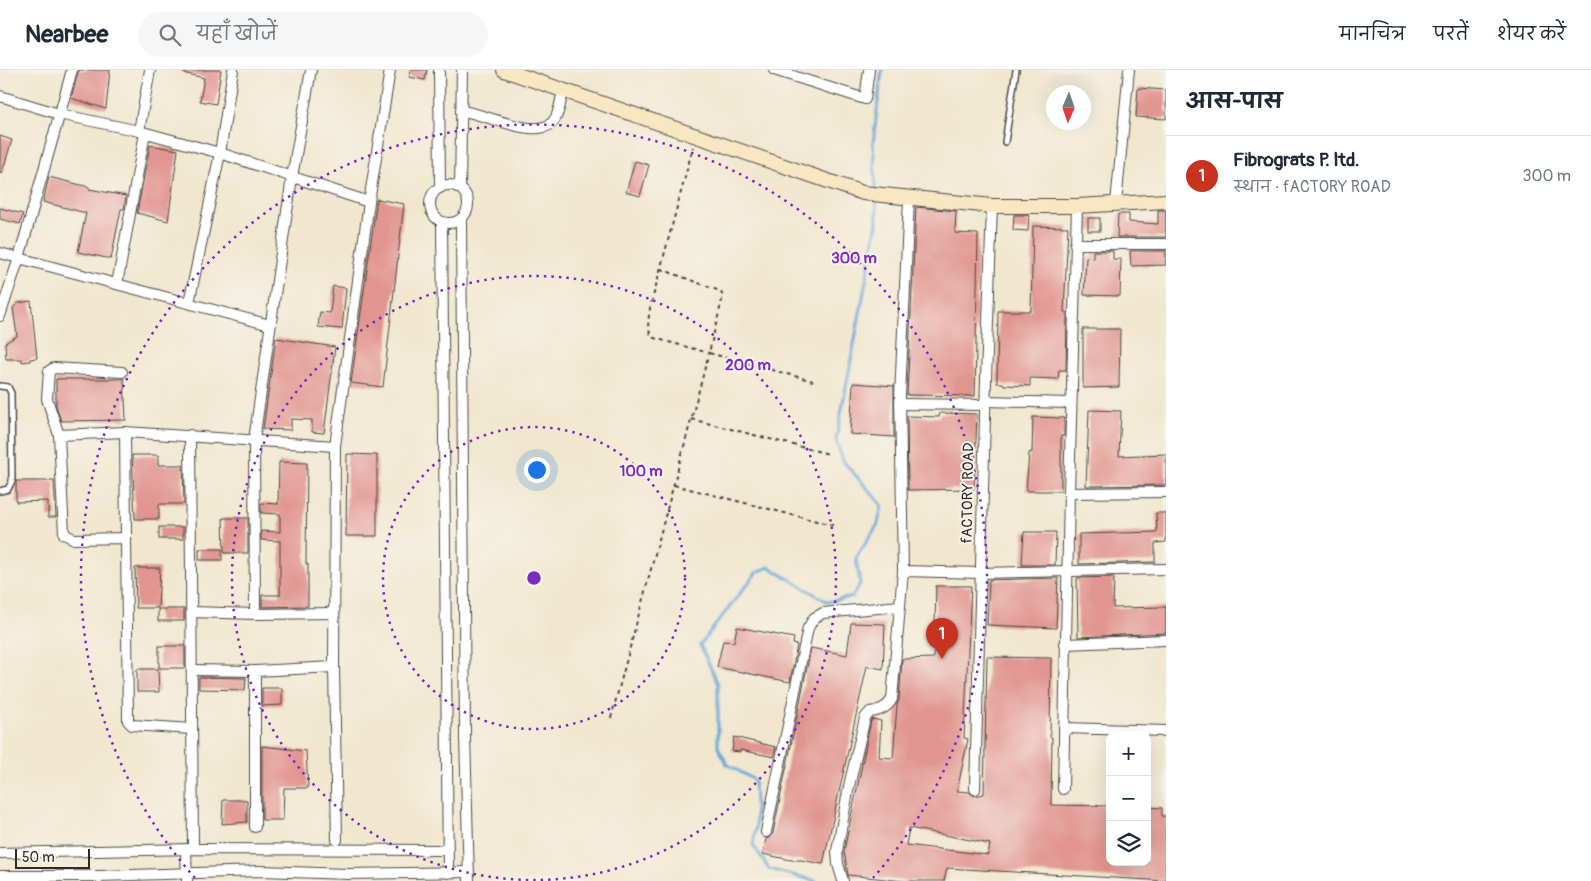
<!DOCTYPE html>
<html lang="hi">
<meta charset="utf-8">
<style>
:root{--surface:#fff;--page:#f6f6f7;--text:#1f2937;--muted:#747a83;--line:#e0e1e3;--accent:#c8321e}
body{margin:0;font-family:Pangolin,"Playpen Sans Deva",sans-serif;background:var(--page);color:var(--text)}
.controls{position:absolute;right:15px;bottom:15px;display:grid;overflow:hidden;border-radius:10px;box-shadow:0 5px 20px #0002}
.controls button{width:45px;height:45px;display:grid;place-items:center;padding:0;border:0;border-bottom:1px solid var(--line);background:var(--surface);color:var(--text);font:25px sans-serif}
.compass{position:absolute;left:1046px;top:15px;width:45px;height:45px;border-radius:50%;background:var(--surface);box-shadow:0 5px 20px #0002;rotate:182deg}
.scale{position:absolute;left:15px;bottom:12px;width:75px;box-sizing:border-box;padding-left:5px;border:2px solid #2b2b2b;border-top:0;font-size:14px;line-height:18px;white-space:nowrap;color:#2b2b2b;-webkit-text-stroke:4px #f7f3e8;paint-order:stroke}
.you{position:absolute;left:536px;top:399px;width:18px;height:18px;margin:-12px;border:4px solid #fff;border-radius:50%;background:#1a73e8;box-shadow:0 0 0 8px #1a73e833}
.badge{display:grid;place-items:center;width:32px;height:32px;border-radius:50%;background:var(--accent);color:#fff;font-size:16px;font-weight:700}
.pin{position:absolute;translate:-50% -41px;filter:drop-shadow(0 1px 2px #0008)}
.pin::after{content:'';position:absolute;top:26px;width:18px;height:15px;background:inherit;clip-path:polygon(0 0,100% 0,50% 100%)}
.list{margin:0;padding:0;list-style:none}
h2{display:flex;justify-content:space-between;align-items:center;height:65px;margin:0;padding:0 20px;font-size:21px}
h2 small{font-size:16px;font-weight:400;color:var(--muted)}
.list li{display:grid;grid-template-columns:32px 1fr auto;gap:15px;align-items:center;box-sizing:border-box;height:80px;padding:0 20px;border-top:1px solid var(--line)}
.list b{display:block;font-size:19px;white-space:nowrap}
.list p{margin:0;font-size:16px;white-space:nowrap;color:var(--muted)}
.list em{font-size:16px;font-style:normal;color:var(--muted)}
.icon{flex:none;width:28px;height:28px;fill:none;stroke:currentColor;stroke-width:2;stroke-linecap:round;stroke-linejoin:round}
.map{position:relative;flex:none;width:1166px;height:811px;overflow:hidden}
header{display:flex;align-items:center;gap:30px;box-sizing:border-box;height:70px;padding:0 25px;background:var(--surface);border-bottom:1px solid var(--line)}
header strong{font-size:24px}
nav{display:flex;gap:28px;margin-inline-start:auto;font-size:18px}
.search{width:350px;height:45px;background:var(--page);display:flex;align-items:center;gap:12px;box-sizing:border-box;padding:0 18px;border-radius:28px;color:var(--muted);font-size:19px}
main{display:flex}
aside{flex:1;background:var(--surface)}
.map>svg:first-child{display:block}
</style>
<header>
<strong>Nearbee</strong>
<div class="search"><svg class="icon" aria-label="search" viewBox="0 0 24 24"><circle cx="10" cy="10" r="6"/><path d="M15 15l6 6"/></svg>यहाँ खोजें</div>
<nav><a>मानचित्र</a><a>परतें</a><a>शेयर करें</a></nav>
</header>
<main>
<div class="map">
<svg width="1166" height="811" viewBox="0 0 1166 811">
<rect width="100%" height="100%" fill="#f7f3e8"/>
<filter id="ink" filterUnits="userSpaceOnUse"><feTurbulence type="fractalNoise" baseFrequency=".02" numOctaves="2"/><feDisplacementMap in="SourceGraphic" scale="10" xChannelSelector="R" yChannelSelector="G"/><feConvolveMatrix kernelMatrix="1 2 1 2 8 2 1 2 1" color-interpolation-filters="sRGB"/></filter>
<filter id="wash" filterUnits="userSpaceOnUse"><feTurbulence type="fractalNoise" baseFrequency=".0096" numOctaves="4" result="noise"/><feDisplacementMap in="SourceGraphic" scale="20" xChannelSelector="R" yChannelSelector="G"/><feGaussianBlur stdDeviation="1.12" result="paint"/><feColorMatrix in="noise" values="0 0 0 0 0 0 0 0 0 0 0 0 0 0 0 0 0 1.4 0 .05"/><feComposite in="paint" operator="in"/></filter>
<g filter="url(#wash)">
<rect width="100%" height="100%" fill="#f1e7cf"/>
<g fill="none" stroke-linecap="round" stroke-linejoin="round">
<!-- stream -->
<g stroke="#66a5d8" stroke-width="3">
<polyline points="876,121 873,73 882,0"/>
<polyline points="816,811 769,799 753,775 756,755 754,710 727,694 718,677 718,614 700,575 756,503 769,497 828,532 852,527 860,514 856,488 878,454 882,435 843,391 836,370 877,153 876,127"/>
</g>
</g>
<g id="blocks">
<!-- building -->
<g fill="#e19590" fill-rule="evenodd">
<polygon points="79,0 110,0 106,39 71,28"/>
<polygon points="183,0 221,0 216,34 200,31 204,8 183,3"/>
<polygon points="410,0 427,0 425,10 409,7"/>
<polygon points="1138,18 1166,20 1166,49 1136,47"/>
<polygon points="0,66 12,70 2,103 0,103"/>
<polygon points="150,75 178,80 168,151 137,143"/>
<polygon points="635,91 649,95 640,126 626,122"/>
<polygon points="49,107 89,117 89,119 126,126 124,139 121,139 111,189 78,182 86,143 43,132"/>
<polygon points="377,129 404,134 383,317 351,313"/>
<polygon points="916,137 956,141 955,163 978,164 975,326 907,325"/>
<polygon points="0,138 23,144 20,154 0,149"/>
<polygon points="1158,140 1166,140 1166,167 1117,167 1118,144 1129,144 1129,152 1158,154"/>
<polygon points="1014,145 1029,145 1028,161 1013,160"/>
<rect x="1088" y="148" width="12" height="13"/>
<polygon points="1033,156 1068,157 1064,242 1067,242 1066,300 1059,300 1058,309 1030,308 1030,316 1004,315 1003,313 997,313 998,241 1031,241"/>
<polygon points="1093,181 1113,181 1113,189 1121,189 1120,226 1084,225 1086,187 1093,188"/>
<polygon points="1130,181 1166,181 1166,195 1131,196"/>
<polygon points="333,216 346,218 342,259 318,257 320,242 330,243"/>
<polygon points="31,231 37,288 30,289 30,291 22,292 22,289 6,289 5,273 17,266 13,238 18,233"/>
<polygon points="1083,259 1120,259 1119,317 1083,318"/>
<polygon points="276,268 335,277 324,363 312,362 312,350 291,349 291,360 263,359"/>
<polygon points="56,309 124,309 126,350 61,351 56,336"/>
<polygon points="853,313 894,316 894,367 850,364"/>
<polygon points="1089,340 1121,341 1119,386 1166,384 1166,415 1086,416"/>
<polygon points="940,343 977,344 974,419 908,420 907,346 939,347"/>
<polygon points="1033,347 1064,348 1064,366 1061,366 1061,421 1026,421 1029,383 1032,382"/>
<polygon points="347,384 377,385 377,466 346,466"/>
<polygon points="132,385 158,385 158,395 183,395 184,434 159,434 159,449 135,449"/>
<polygon points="279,392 307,393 306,494 308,494 308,536 262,537 262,525 280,525 280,471 261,470 261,461 280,462 280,444 261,443 261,433 278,434"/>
<polygon points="16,411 54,411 56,447 48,447 48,431 16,432"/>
<polygon points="1156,443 1166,443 1166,472 1155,473 1155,492 1079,494 1079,464 1157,462"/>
<polygon points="223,448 248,448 248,483 224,483"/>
<rect x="159" y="457" width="24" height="12"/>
<polygon points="1024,462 1056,462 1055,495 1022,495"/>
<rect x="199" y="479" width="23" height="11"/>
<polygon points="135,498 160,498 158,538 136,538"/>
<polygon points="1114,507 1113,538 1166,537 1166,563 1078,567 1077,508"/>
<polygon points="1058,508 1056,558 987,555 989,510"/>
<path d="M936,516H971L964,668L968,669L957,721L969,722L974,726L984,724L987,587L1051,588L1050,667H1052L1051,735L1110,736V792H1147V737L1162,738V746H1166V811L947,798L944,811H904L848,805L844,781L871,651L873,649L881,651L879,687L893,688L897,635L899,630L902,589L934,588ZM909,758L990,774L988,785L906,775Z"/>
<rect x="158" y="539" width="26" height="12"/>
<polygon points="851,553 885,554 883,599 867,596 823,794 801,790 791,790 763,784 766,769 771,767 773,763 811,578 847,585"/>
<polygon points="737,557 794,568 793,574 797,575 790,612 717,597 723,571 734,572"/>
<rect x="159" y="576" width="26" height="22"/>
<polygon points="137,599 158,599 159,622 137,622"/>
<polygon points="199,607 246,608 245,620 199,619"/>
<polygon points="262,618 282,618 282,635 262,636"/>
<polygon points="734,667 776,677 774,687 740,680 740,682 732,681"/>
<polygon points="262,676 306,681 308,718 284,718 283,750 262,750"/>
<polygon points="223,730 247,730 247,752 222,754"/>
</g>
</g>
</g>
<g filter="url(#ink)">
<use href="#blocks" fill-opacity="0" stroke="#494744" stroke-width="1"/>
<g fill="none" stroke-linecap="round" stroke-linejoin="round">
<!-- lane casing -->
<g stroke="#494744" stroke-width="8">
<g id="lane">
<polyline points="1005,72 1016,0"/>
<polyline points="0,316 8,317 11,323 12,411 8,419 0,421"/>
</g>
</g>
<!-- street casing -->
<g stroke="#494744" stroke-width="12">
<g id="street">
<polyline points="150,0 139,61 220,83 369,132"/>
<polyline points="439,0 440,118"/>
<polyline points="774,0 865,29 869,0"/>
<polyline points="0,26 59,44 139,61"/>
<path d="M461,41C483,42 544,75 556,47C560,39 561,29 563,20"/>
<circle cx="449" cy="134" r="19"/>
<polyline points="460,118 462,0"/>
<polyline points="1116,133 1129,0"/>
<polyline points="461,150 465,666 469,811"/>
<polyline points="442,152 448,803"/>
<polyline points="1075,174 1166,174"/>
<polyline points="0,183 270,255"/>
<polyline points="117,214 145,63"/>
<polyline points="189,233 220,83 233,0"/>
<polyline points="0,246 19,188 72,0"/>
<polyline points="985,331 1071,333"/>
<polyline points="900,334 985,335"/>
<polyline points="125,362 126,468"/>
<polyline points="59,365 47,329 49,301 54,298 122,302"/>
<polyline points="190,365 193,779"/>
<polyline points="335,376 369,132 390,0"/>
<polyline points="1069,423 1077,136"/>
<polyline points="903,501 900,326 909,129"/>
<polyline points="192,542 255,544 254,370 292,107 311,0"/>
<polyline points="255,544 334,543"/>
<polyline points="1065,574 1166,570"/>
<polyline points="192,600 255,601"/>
<polyline points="1064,658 1166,661"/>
<polyline points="192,659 132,655 128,651 126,468 74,469 64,464 59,365 125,362 335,376 334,597 337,770"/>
<polyline points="975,719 986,309 992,136"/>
<polyline points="1063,719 1069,423 1166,422"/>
<polyline points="255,757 255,601 334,597"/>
<polyline points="766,762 808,558 814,548 823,543 900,536"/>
<polyline points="186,779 187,811"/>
<polyline points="0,783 193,779 448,780"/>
<polyline points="0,806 99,806 261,801 348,804 469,802"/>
<path d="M843,811L838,794L837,781L849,716L865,648L870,642C879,641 888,637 892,629L903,501L981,503L1166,499"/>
</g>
</g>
<!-- secondary casing -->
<g stroke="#494744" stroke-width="16">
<polyline id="secondary" points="504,0 863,123 992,136 1077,136 1166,131"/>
</g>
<!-- path -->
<g stroke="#494744" stroke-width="2" stroke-dasharray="4 4" stroke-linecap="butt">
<polyline points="661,199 720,221 723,226 709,283 813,311"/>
<polyline points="691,349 829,384"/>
<polyline points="674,415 836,456"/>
<path d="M611,648L709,283L654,268C645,260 649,249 650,238L693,77"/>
</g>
<!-- lane -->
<use href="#lane" stroke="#fff" stroke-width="5"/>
<!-- street -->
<use href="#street" stroke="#fff" stroke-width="10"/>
<!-- secondary -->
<use href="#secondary" stroke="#f9e7c3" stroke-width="14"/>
</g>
</g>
<!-- distance rings -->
<g fill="none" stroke="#7b2cbf" stroke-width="2.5" stroke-dasharray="2.5 5">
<circle cx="534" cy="508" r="151"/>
<circle cx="534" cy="508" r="302"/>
<path d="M195 808A453 453 0 1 1 873 808"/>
</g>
<g text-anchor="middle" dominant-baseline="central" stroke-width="4" stroke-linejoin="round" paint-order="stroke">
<!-- street labels -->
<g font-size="15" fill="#2b2b2b" stroke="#f7f3e8">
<text transform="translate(968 423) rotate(-89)">fACTORY ROAD</text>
</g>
</g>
<circle cx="534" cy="508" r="8" fill="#7b2cbf" stroke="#f7f3e8" stroke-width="2.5"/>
<g font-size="15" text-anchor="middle" font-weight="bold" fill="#7b2cbf" stroke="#f7f3e8" stroke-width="4" stroke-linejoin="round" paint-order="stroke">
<text x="854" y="193">300 m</text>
<text x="748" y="300">200 m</text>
<text x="641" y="406">100 m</text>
</g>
</svg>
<div class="controls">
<button>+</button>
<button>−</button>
<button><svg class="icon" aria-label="layers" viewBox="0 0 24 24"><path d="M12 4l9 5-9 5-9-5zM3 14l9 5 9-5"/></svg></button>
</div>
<svg class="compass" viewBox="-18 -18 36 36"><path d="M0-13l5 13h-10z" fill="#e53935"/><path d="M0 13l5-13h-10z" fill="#747a83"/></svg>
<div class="scale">50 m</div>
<div class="you"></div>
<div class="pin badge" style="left:942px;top:589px">1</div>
</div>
<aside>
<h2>आस-पास<small></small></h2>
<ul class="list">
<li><span class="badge">1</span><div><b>Fibrograts P. ltd.</b><p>स्थान · fACTORY ROAD</p></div><em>300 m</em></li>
</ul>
</aside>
</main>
